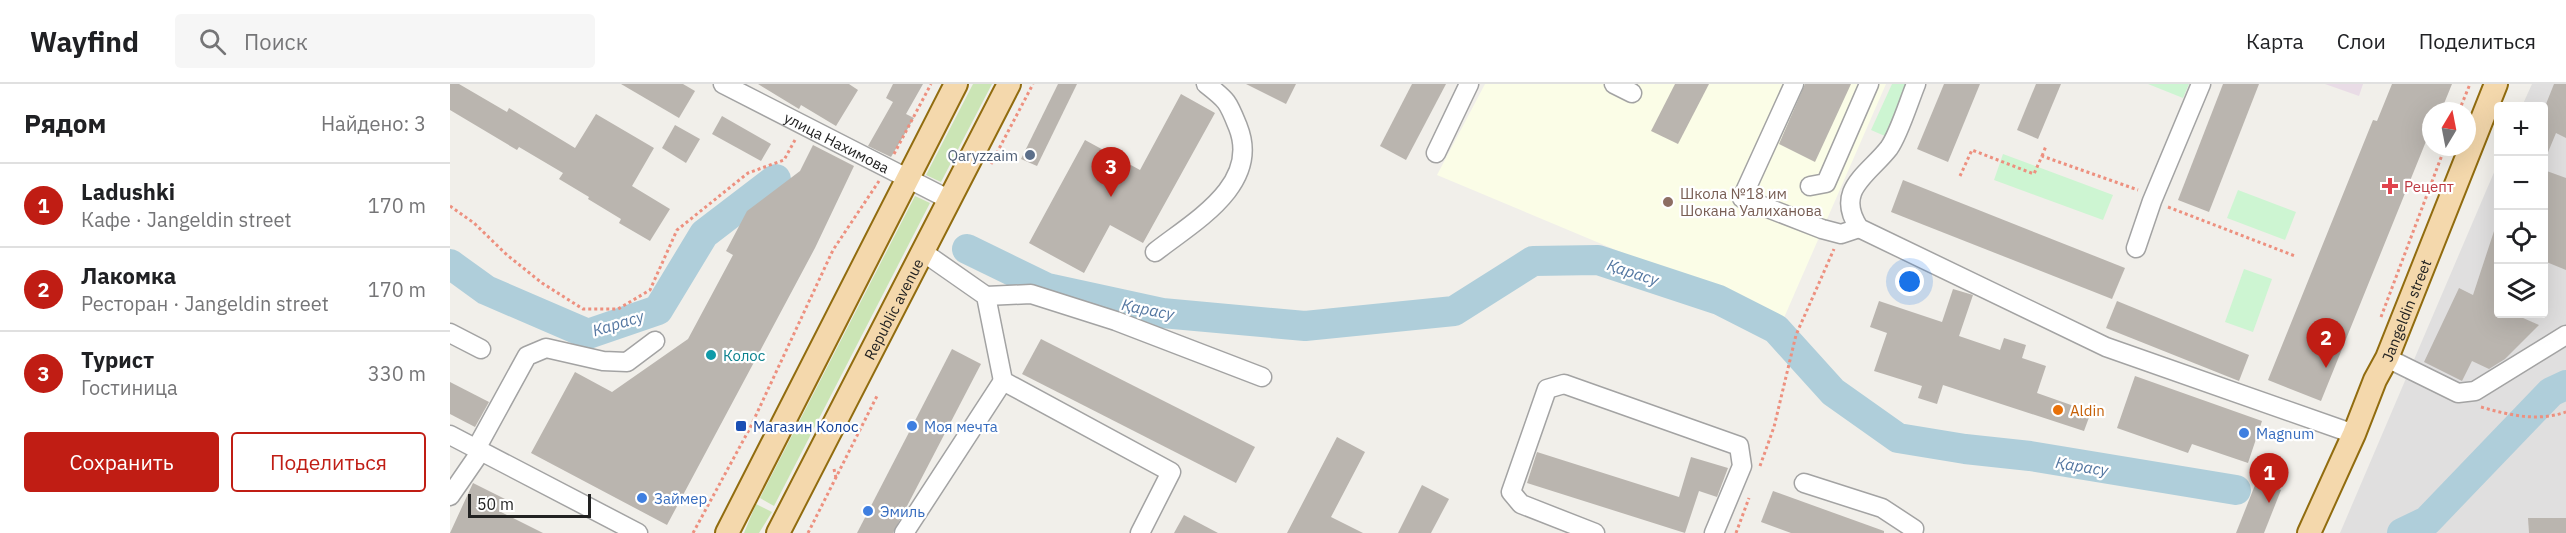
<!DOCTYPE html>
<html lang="ru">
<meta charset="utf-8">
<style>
:root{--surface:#fff;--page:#f6f6f6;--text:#202124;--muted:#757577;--line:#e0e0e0;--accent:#c01d14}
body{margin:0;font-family:"IBM Plex Sans",sans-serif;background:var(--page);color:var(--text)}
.controls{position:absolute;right:18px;top:18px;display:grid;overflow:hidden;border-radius:6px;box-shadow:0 6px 24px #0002}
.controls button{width:54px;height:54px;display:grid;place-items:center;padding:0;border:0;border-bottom:2px solid var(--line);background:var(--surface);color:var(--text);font:30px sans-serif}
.compass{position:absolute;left:1972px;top:18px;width:54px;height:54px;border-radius:50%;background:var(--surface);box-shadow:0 6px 24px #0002;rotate:10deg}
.scale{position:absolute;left:18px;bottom:15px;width:123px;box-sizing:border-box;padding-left:6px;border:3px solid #222;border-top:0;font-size:16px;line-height:21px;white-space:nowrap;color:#222;-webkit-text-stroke:4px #fff;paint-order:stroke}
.you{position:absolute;left:1460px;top:198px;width:21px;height:21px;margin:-15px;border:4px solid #fff;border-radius:50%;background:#1a73e8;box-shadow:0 0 0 9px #1a73e833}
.badge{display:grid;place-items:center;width:39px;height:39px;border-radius:50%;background:var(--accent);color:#fff;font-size:20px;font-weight:700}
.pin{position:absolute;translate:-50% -50px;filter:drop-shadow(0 2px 3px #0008)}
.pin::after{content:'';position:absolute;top:32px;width:21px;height:18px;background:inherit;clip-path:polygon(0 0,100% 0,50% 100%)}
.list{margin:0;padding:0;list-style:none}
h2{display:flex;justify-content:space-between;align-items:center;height:78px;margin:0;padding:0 24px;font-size:26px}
h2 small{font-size:20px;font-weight:400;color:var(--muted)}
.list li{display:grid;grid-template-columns:39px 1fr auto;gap:18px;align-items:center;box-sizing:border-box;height:84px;padding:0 24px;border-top:2px solid var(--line)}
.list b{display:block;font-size:22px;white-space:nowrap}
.list p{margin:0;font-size:20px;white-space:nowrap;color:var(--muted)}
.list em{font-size:20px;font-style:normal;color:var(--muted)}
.actions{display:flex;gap:12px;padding:18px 24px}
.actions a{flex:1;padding:14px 0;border:2px solid var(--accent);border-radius:6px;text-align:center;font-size:21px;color:var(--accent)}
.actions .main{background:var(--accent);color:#fff}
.icon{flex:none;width:33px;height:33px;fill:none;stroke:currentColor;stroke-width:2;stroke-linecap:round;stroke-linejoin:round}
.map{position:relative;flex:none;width:2116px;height:449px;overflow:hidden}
header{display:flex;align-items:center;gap:36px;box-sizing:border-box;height:84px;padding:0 30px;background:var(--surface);border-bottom:2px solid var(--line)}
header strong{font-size:28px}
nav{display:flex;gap:33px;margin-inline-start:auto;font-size:21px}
.search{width:420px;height:54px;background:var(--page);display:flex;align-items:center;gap:15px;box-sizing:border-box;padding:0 21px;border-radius:6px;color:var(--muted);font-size:22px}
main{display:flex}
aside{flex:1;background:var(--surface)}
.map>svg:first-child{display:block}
</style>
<header>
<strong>Wayfind</strong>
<div class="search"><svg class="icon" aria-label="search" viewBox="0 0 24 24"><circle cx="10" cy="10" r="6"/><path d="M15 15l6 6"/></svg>Поиск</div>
<nav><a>Карта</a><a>Слои</a><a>Поделиться</a></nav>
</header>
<main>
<aside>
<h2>Рядом<small>Найдено: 3</small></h2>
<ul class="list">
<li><span class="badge">1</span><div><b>Ladushki</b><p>Кафе · Jangeldin street</p></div><em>170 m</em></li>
<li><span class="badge">2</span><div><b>Лакомка</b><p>Ресторан · Jangeldin street</p></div><em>170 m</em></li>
<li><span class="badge">3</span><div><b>Турист</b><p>Гостиница</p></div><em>330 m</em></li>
</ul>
<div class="actions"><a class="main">Сохранить</a><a>Поделиться</a></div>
</aside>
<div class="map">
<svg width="2116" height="449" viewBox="0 0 2116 449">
<rect width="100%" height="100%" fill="#f1efea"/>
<!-- residential -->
<polygon fill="#e0dfdf" points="2082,0 2116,0 2116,449 1890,449 2048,79 2048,230 2094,230 2094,22 2072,22"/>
<!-- industrial -->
<polygon fill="#e9dce6" points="1875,0 1913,0 1909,12"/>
<!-- education -->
<polygon fill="#fbfde7" points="1035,0 1436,0 1333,236 987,91"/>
<!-- grass -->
<g fill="#cbe5b5">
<polygon points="523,0 542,0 491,98 476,91"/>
<polygon points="465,112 480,119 324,422 310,414"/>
<polygon points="306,420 322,428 309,449 294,449"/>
</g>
<!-- park -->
<g fill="#cdf5d2">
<polygon points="1442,0 1470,0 1444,56 1421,46"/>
<polygon points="1698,0 1739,0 1733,14"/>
<polygon points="1553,70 1663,111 1653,136 1544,96"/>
<polygon points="1788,106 1846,128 1835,156 1777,134"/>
<polygon points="1794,185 1822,195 1803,248 1775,238"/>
</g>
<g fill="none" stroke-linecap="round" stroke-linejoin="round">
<!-- river -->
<g stroke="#afceda" stroke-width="30">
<polyline points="517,165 597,204 712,229 855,242 1004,227 1083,177 1148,176 1269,216 1326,245 1383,308 1448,354 1515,365 1580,372 1786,406"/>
<polyline points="0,180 36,206 138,250 208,226 254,150 326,95"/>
<polyline points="1952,449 1977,437 2101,308 2116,301"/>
</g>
</g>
<!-- building -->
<g fill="#bab5af">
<polygon points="0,0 9,0 57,28 59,24 125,64 146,30 204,64 182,102 220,125 200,157 169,139 171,135 138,115 139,113 109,95 113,89 69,63 67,66 0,26"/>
<polygon points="171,0 233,0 245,7 229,34"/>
<polygon points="308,0 399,0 408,6 386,42 351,21 349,25"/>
<polygon points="443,0 473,0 456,30 464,34 441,73 418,62 443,18 436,14"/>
<polygon points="608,0 627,0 587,82 571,75"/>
<polygon points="796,0 846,0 836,20"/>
<polygon points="962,0 996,0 956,76 930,62"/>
<polygon points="1225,0 1259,0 1228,60 1201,47"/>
<polygon points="1355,0 1401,0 1365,78 1329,60"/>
<polygon points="1494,0 1530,0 1498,78 1467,65"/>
<polygon points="1586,0 1611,0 1588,55 1567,46"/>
<polygon points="1773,0 1809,0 1759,128 1728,116"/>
<polygon points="1942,0 2002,0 1991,27 1981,27 1981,45 1871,317 1818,296 1923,36 1927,37"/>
<polygon points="2104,0 2116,0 2116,54 2106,49 2094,78 2094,25"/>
<polygon points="731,10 765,29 693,159 660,141 634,189 579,159 635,56 690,86"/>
<polygon points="272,32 321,60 311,77 262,50"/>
<polygon points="225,41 250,55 236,79 212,64"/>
<polygon points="363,61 404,82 365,164 217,441 81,369 125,288 162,308 238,255 283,171 276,167 297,127 350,87"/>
<polygon points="2094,86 2116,94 2116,186 2094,177"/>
<polygon points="1453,96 1675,184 1662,215 1441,128"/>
<polygon points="2046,141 2049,141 2049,230 2064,230 2089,241 2055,275 2039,285 2022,277 2012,297 1974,278 2009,204 2023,211"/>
<polygon points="1503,205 1523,211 1509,252 1550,266 1554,254 1576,261 1572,274 1596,282 1587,309 1641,328 1634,347 1493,301 1487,320 1468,314 1472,302 1424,287 1437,249 1420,243 1429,217 1492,238"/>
<polygon points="1667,217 1799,271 1789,297 1656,244"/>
<polygon points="591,255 805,363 786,399 572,290"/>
<polygon points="502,265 531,280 443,449 407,449"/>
<polygon points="1685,292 1812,337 1798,379 1742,360 1738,369 1667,344"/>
<polygon points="0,298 39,318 25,343 0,330"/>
<polygon points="887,353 915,368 881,433 913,449 837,449"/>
<polygon points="1087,368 1229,413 1241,373 1278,384 1267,413 1249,407 1235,449 1077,399"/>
<polygon points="1807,396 1831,406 1814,449 1786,449"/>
<polygon points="23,399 55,415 49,427 93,449 0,449"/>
<polygon points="972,401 999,415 981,449 948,449"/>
<polygon points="1323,407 1434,447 1434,449 1341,449 1311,438"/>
<polygon points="734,431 768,449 724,449"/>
<polygon points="2078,434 2116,434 2116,449 2079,449"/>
</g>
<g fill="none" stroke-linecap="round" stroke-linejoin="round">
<!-- minor casing -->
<g stroke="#a3a3a3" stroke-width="21">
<g id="minor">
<path id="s1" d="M273,0L500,116"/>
<polyline points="1164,0 1182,9"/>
<polyline points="1344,0 1292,114 1372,145 1391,150 1409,144"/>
<path d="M1466,0C1459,17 1449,50 1439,64C1418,91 1384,106 1409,144L1656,263L1904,350"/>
<polyline points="986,69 1019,0"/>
<polyline points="1360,102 1376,99 1419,0"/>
<polyline points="1686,164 1702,117 1751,0"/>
<polyline points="473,168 536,212 553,297 721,388 690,449"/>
<path d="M705,168C743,138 811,101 788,43C778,18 778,17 756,0"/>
<polyline points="536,212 581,210 666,237 812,293"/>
<polyline points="0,249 31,265"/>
<polyline points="1937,274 2008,309 2025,307 2116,251"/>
<polyline points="0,351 188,449"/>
<polyline points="26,365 77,272 96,264 153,277 177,278 205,257"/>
<polyline points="1354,399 1432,424 1464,445 1463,449"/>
<polyline points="0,412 31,367"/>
<polyline points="454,449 553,297"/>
<polyline points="1145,449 1071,420 1061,408 1097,305 1114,300 1289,362 1292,382 1264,449"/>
</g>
</g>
<!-- major casing -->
<g stroke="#916c0f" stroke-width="26">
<g id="major">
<polyline points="277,449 506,0"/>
<path id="s2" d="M328,449L559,0"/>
<path id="s3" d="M1859,449L1904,350L1925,296L1937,274L2046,0"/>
</g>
</g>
<!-- path -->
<g stroke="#ed907f" stroke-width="3" stroke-dasharray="3 3" stroke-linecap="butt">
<polyline points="2009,27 2020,0"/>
<polyline points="444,70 481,0"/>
<polyline points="1592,72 1596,62"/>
<polyline points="541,80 583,0"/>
<polyline points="1510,92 1522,66 1584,90 1592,72 1688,106"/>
<polyline points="0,122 24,139 57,171 92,199 133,225 168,225 200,206 227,146 298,89 334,76 345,56"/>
<polyline points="1718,123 1845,172"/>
<polyline points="1931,233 1995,63"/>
<path d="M2031,323C2059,331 2087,338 2116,328"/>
<polyline points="1310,382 1324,343 1346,251 1384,165"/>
<polyline points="384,385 386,394"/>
<polyline points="243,449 300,344 383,166 429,97"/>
<polyline points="358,449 428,310"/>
<polyline points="1286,449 1299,414"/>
</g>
<!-- minor -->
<use href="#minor" stroke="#fff" stroke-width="18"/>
<!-- major -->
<use href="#major" stroke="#f4d8ac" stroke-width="22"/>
</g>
<!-- markers -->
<circle fill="#5c6f8a" stroke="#fff" stroke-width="2" cx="580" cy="71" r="6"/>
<path fill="#e0444e" stroke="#fff" stroke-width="2" d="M1937 93h6v6h6v6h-6v6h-6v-6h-6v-6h6z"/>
<circle fill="#8d6e63" stroke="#fff" stroke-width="2" cx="1218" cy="118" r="6"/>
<circle fill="#0f9aa8" stroke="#fff" stroke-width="2" cx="261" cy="271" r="6"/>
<circle fill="#e8710a" stroke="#fff" stroke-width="2" cx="1608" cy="326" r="6"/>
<rect fill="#1a4fb4" stroke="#fff" stroke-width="2" x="285" y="336" width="12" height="12" rx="3"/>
<g fill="#3f7fe0" stroke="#fff" stroke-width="2">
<circle cx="462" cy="342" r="6"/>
<circle cx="1794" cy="349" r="6"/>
<circle cx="192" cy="414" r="6"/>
<circle cx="418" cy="427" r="6"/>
</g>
<g text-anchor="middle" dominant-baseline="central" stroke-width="4.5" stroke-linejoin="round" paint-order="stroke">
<!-- street labels -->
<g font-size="15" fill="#222" stroke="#fff">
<text stroke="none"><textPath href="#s1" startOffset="128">улица Нахимова</textPath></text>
<text stroke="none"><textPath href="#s2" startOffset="252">Republic avenue</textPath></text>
<text stroke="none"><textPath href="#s3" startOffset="243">Jangeldin street</textPath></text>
</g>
<!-- service labels -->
<g font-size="15" fill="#4e5e75" stroke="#fff" text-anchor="end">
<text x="568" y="71">Qaryzzaim</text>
</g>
<!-- health labels -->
<g font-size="15" fill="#be3a42" stroke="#fff" text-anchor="start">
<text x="1954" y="102">Рецепт</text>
</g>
<!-- education labels -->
<g font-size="15" fill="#785e54" stroke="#fff" text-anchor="start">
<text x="1230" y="109">Школа №18 им<tspan x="1230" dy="17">Шокана Уалиханова</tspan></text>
</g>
<!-- culture labels -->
<g font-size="15" fill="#0d838f" stroke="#fff" text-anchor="start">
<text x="273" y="271">Колос</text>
</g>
<!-- food labels -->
<g font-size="15" fill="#c56008" stroke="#fff" text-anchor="start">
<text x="1620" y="326">Aldin</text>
</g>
<!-- transit labels -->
<g font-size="15" fill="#164399" stroke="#fff" text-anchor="start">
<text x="303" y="342">Магазин Колос</text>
</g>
<!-- shop labels -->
<g font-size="15" fill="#366cbe" stroke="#fff" text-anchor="start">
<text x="474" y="342">Моя мечта</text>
<text x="1806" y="349">Magnum</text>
<text x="204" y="414">Займер</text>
<text x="430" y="427">Эмиль</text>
</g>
<!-- water labels -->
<g font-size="16" font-style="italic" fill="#5477a1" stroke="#fff">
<text transform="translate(1183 188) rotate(18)">Қарасу</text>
<text transform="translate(698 225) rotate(11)">Қарасу</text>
<text transform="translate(168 239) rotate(-17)">Карасу</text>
<text transform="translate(1632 382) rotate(9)">Қарасу</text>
</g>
</g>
</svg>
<div class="controls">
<button>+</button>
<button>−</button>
<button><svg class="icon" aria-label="locate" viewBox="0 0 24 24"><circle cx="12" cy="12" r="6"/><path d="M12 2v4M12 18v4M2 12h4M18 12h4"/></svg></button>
<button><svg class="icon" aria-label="layers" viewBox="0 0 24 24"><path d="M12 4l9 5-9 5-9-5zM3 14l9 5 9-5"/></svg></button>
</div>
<svg class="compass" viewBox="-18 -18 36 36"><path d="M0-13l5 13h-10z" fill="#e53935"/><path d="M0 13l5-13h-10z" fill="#757577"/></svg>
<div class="scale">50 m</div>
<div class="you"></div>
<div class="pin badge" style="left:1819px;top:419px">1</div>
<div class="pin badge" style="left:1876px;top:284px">2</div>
<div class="pin badge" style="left:661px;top:113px">3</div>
</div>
</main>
